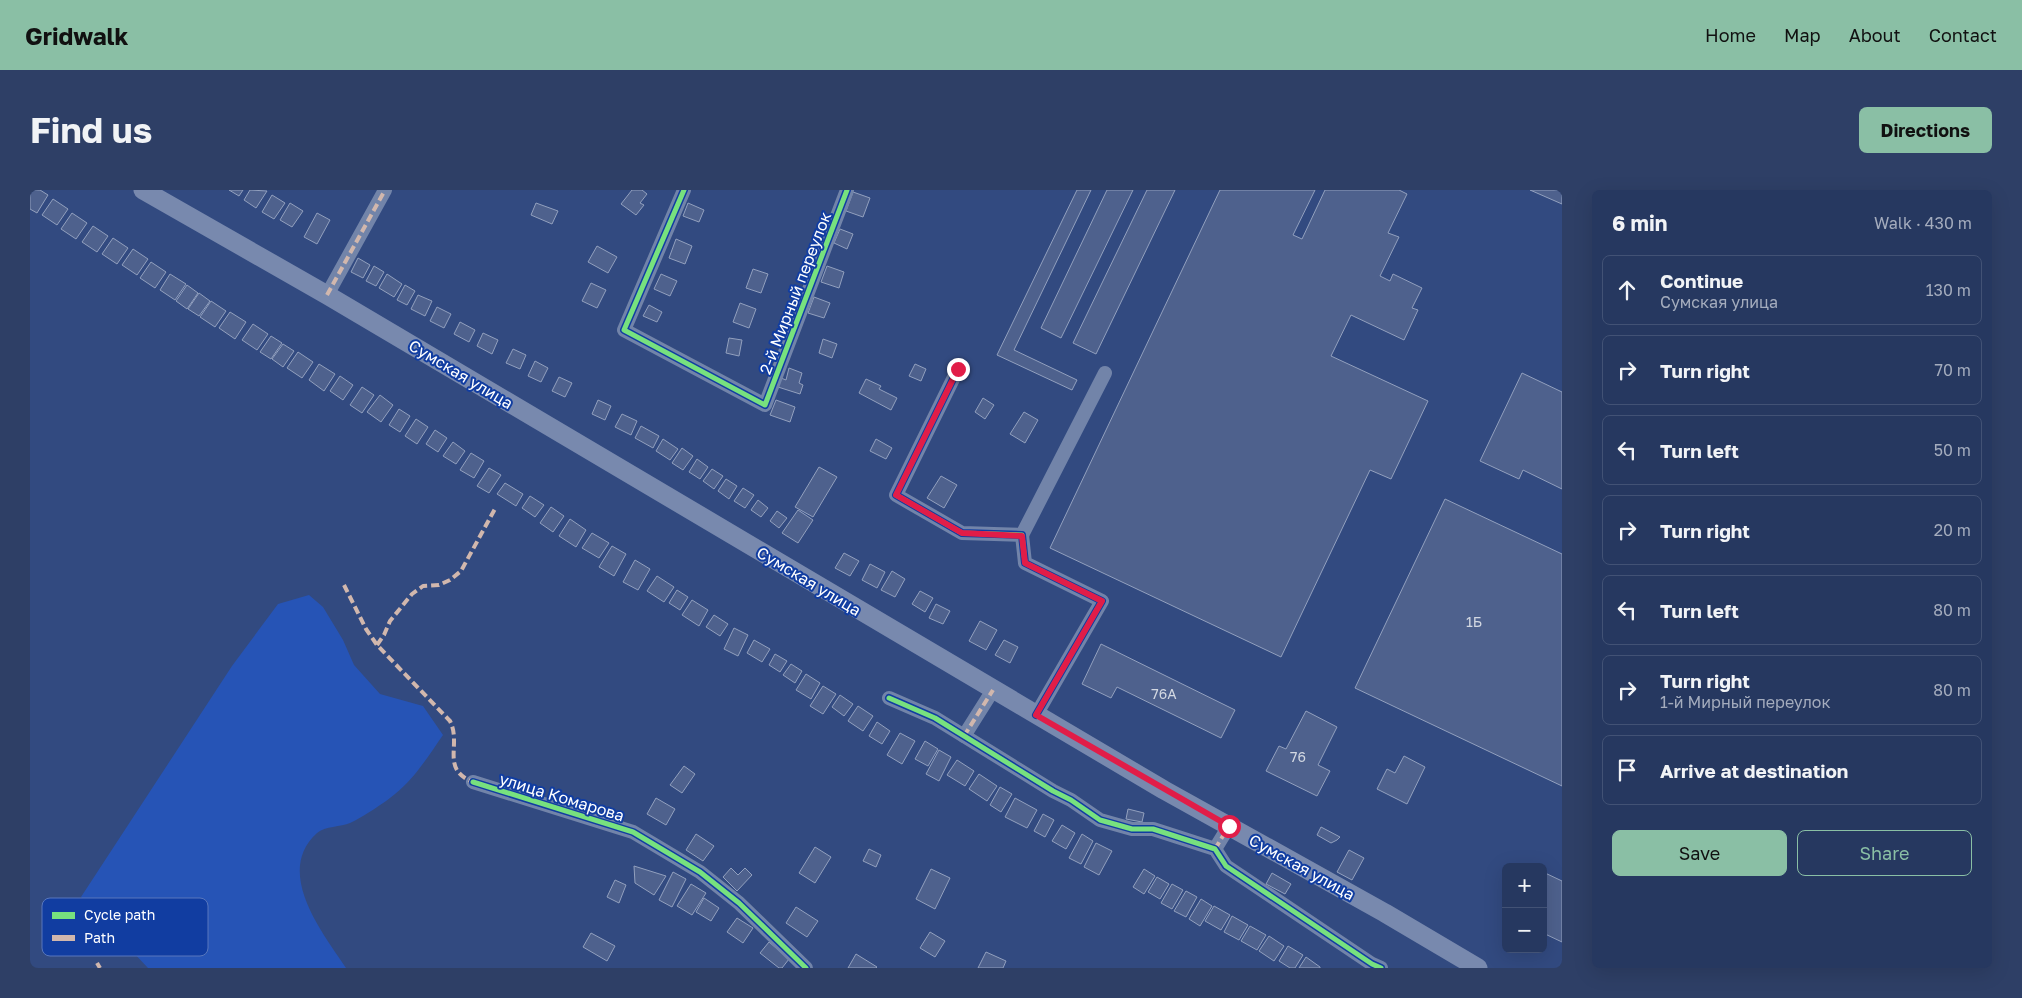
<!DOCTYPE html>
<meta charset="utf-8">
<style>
:root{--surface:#263860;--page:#2e3f66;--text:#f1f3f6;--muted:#a4acbd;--line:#425275;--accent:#8abfa5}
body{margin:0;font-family:"Golos Text",sans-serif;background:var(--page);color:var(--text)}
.controls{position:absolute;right:15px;bottom:15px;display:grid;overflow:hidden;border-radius:8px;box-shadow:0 5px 20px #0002}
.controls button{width:45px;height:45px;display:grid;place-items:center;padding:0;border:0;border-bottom:1px solid var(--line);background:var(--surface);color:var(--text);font:25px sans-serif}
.stop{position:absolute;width:15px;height:15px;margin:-11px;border:4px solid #e11d48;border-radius:50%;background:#fff}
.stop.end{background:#e11d48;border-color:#fff;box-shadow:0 1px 5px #0008}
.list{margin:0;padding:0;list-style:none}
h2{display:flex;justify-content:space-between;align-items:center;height:65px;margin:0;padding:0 20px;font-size:21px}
h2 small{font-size:16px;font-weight:400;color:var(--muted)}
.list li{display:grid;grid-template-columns:32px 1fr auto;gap:15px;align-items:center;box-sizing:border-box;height:70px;margin:0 10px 10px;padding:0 10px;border:1px solid var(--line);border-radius:8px}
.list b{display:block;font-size:19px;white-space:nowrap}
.list p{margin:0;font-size:16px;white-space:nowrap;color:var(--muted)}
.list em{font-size:16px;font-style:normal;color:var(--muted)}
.actions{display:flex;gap:10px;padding:15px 20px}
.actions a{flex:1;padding:11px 0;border:1px solid var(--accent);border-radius:8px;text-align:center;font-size:18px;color:var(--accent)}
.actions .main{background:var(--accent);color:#111}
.icon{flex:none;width:28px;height:28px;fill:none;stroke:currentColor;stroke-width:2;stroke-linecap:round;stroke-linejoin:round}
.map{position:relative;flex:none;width:1532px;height:778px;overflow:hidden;border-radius:8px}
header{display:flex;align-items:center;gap:30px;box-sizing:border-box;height:70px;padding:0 25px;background:var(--accent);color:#111}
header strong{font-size:24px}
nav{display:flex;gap:28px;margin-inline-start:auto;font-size:18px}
.intro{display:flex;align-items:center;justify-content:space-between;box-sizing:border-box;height:120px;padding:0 30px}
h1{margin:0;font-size:35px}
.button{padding:12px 22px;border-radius:8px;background:var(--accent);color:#111;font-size:18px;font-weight:700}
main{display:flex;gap:30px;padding:0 30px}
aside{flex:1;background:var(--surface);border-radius:8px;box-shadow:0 5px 20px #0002}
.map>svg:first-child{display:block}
</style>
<header>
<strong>Gridwalk</strong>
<nav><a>Home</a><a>Map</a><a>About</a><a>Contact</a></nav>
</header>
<div class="intro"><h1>Find us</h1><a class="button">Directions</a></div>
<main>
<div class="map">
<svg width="1532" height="778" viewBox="0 0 1532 778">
<rect width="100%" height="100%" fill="#324a80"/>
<!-- green -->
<path fill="#2654b6" d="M279,405L293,417L313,450L324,475L350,504L393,516L413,545C399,565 385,588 365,604C356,612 331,628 320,633C311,637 295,636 287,643C244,682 292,742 316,778H118L51,707L202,476L248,414Z"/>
<!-- building -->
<g fill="#4e618d" stroke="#92a0be">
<polygon points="0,0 10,0 18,5 7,23 0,19"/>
<polygon points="199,0 213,0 209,6"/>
<polygon points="220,0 237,1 226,18 214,10"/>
<polygon points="602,0 612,0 617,4 610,13 614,15 606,25 591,14"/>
<polygon points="1047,0 1061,0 984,160 1047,190 1042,200 967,165"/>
<polygon points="1077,0 1103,0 1031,148 1011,138"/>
<polygon points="1117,0 1145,0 1066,164 1043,153"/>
<polygon points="1190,0 1285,0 1263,45 1272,49 1295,0 1369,0 1377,4 1358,43 1369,47 1350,86 1360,91 1363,84 1392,98 1382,118 1388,120 1374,150 1321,125 1301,166 1398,211 1361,289 1340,280 1251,467 1020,358"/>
<polygon points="1500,0 1532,0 1532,14"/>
<polygon points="823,2 840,8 833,27 816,21"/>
<polygon points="242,5 255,13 244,29 232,22"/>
<polygon points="23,9 38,19 27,35 12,25"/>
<polygon points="260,13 273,21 262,37 250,30"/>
<polygon points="506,13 528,21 522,34 501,25"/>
<polygon points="658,13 674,20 669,32 653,26"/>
<polygon points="42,23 57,33 46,49 31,39"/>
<polygon points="287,23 300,30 287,54 274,47"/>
<polygon points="63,36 78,46 67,62 52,52"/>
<polygon points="810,39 823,44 817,59 804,53"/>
<polygon points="83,48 98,58 87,74 72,64"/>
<polygon points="646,49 662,56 655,74 639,68"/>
<polygon points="567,56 587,67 578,83 558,72"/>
<polygon points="103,59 118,69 107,85 92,75"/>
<polygon points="328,68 340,75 333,88 321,82"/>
<polygon points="121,72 136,82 125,98 110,88"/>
<polygon points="344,76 354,82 346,96 336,91"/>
<polygon points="797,76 814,82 809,98 791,92"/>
<polygon points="723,79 738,84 731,103 716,98"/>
<polygon points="140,84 156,94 145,110 130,100"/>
<polygon points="357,84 372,94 364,107 349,98"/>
<polygon points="631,84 647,91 640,106 624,99"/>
<polygon points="561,93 576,100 567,118 552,111"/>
<polygon points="157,95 168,103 157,119 146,111"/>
<polygon points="375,95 385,101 377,115 367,110"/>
<polygon points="169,103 180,111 169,126 158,119"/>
<polygon points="388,105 402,111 395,126 381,119"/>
<polygon points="784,107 800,113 794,128 778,123"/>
<polygon points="181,111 196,121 185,137 170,127"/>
<polygon points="710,113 726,119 719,138 703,132"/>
<polygon points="619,115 632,122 627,132 613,126"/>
<polygon points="407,117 421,124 414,138 400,131"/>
<polygon points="200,122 216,132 205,149 189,138"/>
<polygon points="430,132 445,140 439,152 424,144"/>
<polygon points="223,134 238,144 227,160 212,150"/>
<polygon points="453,143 468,150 462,164 447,156"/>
<polygon points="241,146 252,153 241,169 230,162"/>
<polygon points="699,148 712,150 709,166 696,163"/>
<polygon points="793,149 807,154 802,168 789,163"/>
<polygon points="253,154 264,161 253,177 242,169"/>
<polygon points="483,159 496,165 490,179 476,173"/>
<polygon points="268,162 283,172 272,188 257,178"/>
<polygon points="505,171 518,178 511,192 498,186"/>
<polygon points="289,174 305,184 294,201 279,190"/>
<polygon points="885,174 896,179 891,191 879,186"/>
<polygon points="759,178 772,183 769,193 773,195 770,204 748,197 751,188 756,190"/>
<polygon points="1492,183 1532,202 1532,299 1493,280 1489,289 1450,271"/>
<polygon points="310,186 323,195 313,210 300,201"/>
<polygon points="529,187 542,193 535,207 522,201"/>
<polygon points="836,189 851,196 849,199 867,208 861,220 829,203"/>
<polygon points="332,197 344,205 332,223 320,215"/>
<polygon points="350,205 363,215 351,232 337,222"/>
<polygon points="953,208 964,215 955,229 945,222"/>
<polygon points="568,210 581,216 575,230 562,224"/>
<polygon points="746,210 765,217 760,232 740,225"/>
<polygon points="369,219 380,226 370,242 359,235"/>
<polygon points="994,222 1008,230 995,253 980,244"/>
<polygon points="592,224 607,231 601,245 585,237"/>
<polygon points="386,229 398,237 387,254 375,246"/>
<polygon points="611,236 629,246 623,258 605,248"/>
<polygon points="405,240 417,248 408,262 396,254"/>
<polygon points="633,249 648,259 640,270 626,261"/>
<polygon points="846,249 862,258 856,269 840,261"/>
<polygon points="423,252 435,261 426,274 413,266"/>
<polygon points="652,258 663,266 653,280 642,273"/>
<polygon points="441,263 454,271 444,288 430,280"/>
<polygon points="667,269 678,277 670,289 659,282"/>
<polygon points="789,277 807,287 783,327 765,317"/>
<polygon points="459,278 471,285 459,303 447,296"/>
<polygon points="682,279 693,286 684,299 673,291"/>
<polygon points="911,286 927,295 914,318 897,308"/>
<polygon points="696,289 707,296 699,309 688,301"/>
<polygon points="475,293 493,304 486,316 467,304"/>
<polygon points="713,298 724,305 715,318 704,311"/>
<polygon points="500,306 514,315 505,327 492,318"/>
<polygon points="1415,309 1532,364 1532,596 1325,498"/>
<polygon points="728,310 738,318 731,327 721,320"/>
<polygon points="521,317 534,326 523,342 510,333"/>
<polygon points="768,320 783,330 768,353 752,343"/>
<polygon points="747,321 757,328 749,338 740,331"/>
<polygon points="540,329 556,340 546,357 529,346"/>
<polygon points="562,343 579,353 569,368 552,358"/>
<polygon points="582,356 596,364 584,386 569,377"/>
<polygon points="814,363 829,371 820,386 805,378"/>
<polygon points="605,370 620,379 608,400 593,392"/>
<polygon points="840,374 855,382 847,398 832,390"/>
<polygon points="862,381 875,389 865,407 851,400"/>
<polygon points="627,386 644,397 634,412 617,401"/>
<polygon points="647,400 658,407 650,420 639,413"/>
<polygon points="890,401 903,408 895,422 882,414"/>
<polygon points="662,410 678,420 669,436 652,425"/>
<polygon points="906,414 920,421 913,434 899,428"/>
<polygon points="684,425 698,434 690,446 676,437"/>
<polygon points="950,431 967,440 956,460 939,451"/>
<polygon points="704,438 718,445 708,466 694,459"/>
<polygon points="724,450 740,459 732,472 717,463"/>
<polygon points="974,450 988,457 980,473 965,465"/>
<polygon points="1071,454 1205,520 1191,548 1087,497 1081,508 1052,494"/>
<polygon points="745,464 757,471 750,482 739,475"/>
<polygon points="761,474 772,481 765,493 753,485"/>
<polygon points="776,484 790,493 781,509 766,500"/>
<polygon points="793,496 806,504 793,524 780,516"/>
<polygon points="810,505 823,514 814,526 802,517"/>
<polygon points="828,516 843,526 833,541 818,531"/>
<polygon points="1276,521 1307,537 1288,575 1300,581 1287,606 1236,581 1249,556 1256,559"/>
<polygon points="847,532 860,541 852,554 839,546"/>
<polygon points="870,543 885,551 872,574 857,565"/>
<polygon points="895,551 908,559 898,576 885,569"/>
<polygon points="909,560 921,567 909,591 896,584"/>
<polygon points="1374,566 1395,577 1377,614 1347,599 1357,579 1365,583"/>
<polygon points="927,570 944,581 935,596 917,585"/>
<polygon points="654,576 665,584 652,603 640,595"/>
<polygon points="949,584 967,596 957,611 939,599"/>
<polygon points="970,597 982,604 971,622 960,615"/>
<polygon points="626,608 645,619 636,635 617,624"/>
<polygon points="985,608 1007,620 997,638 975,627"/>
<polygon points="1098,619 1114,623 1112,632 1096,629"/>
<polygon points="1013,624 1024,630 1015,647 1004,641"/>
<polygon points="1032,635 1045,643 1036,659 1022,651"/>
<polygon points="1291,637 1310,647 1307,650 1301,653 1287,645"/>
<polygon points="666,644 684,656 673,671 656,660"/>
<polygon points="1052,644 1063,651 1051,674 1039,668"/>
<polygon points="1066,653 1082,661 1069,685 1054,677"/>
<polygon points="785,657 801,667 785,693 769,683"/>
<polygon points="839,659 851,665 846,677 833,671"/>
<polygon points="1319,660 1334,668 1322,690 1307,682"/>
<polygon points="604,676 636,686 624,705 605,693"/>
<polygon points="701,678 708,685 715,678 722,685 707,701 693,687"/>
<polygon points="901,679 920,688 905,719 886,709"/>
<polygon points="1114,679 1125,686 1114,704 1103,697"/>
<polygon points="643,682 656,689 642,717 629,710"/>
<polygon points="1513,682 1532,691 1532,752 1513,743"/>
<polygon points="1242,683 1261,694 1255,704 1236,694"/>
<polygon points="1127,687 1139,694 1130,709 1118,702"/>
<polygon points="585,690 596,695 589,713 577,707"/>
<polygon points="661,694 676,703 662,725 647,716"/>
<polygon points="1142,694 1153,700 1142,719 1131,713"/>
<polygon points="1156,701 1167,707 1156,727 1144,721"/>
<polygon points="674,708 689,718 681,731 666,722"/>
<polygon points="1171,709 1182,716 1170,736 1159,729"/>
<polygon points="1184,716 1200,725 1191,740 1175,731"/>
<polygon points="766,717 788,731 777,747 756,733"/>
<polygon points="1202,726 1218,735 1209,750 1194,742"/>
<polygon points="707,728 723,738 713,753 697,742"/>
<polygon points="1220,736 1236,745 1227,760 1211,751"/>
<polygon points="900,742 915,751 905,767 890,758"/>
<polygon points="561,743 585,756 577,771 553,757"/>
<polygon points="1239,746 1254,756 1244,771 1229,761"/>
<polygon points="739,752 759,769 752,778 749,778 730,763"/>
<polygon points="1258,756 1273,765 1265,778 1260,778 1249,771"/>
<polygon points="956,762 976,771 973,778 948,778"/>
<polygon points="826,764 847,777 846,778 818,778"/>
<polygon points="1276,767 1290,777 1290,778 1269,778"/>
</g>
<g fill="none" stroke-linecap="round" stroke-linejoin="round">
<!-- street -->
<g stroke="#7284a9" stroke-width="14">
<polyline points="654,0 594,140 735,215 817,0"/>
<polyline points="297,105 355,0"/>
<polyline points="928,179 866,305 932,343 992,345 995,373 1072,411 1006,525"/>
<polyline points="992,345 1075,183"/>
<polyline points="859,508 905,528 1023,601 1041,610 1070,630 1102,639 1123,639 1185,659 1196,676 1342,774 1351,778"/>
<polyline points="934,546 963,500"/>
<polyline points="443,592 603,642 670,682 709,713 776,778"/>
<polyline points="1185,659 1199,636"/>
</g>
<!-- secondary -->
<polyline stroke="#7889ae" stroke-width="19" points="113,0 297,105 1134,600 1355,723 1448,778"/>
<!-- quiet -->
<g stroke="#d1b7ad" stroke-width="4" stroke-dasharray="8 4" stroke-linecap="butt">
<polyline points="297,105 355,0"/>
<path d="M314,395L336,439L347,455L420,531C432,555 410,579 443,592"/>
<polyline points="347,455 354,445 360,431 382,404 393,396 409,395 420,390 431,381 466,317"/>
<polyline points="934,546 963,500"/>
<polyline points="1185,659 1199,636"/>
<polyline points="67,773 70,778"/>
</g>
<!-- cycleway casing -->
<g stroke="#113da1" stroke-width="8">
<g id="cycleway">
<polyline points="654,0 594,140 735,215 817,0"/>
<polyline points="928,179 866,305 932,343 992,345 995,373 1072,411 1006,525"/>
<polyline points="859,508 905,528 1023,601 1041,610 1070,630 1102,639 1123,639 1185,659 1196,676 1342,774 1351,778"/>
<polyline points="443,592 603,642 670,682 709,713 776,778"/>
</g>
</g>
<!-- cycleway -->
<use href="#cycleway" stroke="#77e17e" stroke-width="5"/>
</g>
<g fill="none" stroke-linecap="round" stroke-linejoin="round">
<!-- route -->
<polyline stroke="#e11d48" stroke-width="6" points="928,179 866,305 932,343 992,346 995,373 1072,411 1006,525 1199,636"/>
</g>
<g text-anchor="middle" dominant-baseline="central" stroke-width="4" stroke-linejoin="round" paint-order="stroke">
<!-- number labels -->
<g font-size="14" fill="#d3d8e2">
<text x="1444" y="431">1Б</text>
<text x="1134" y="503">76А</text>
<text x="1268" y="566">76</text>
</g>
<!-- street labels -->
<g font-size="16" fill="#fff" stroke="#113da1">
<text transform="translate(765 103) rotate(-69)">2-й Мирный переулок</text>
<text transform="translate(431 184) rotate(31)">Сумская улица</text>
<text transform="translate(779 391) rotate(31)">Сумская улица</text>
<text transform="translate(532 607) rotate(17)">улица Комарова</text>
<text transform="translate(1272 677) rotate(29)">Сумская улица</text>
</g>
</g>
<!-- legend -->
<rect x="12" y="708" width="166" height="58" rx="8" fill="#113da1" stroke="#5877bd" stroke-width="1"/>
<rect x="22" y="722" width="23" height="7" fill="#77e17e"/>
<rect x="22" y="745" width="23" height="6" fill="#d1b7ad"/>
<g font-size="14" fill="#fff">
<text x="54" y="730">Cycle path</text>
<text x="54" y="753">Path</text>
</g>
</svg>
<div class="controls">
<button>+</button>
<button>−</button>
</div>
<div class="stop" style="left:1199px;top:636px"></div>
<div class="stop end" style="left:928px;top:179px"></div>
</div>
<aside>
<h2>6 min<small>Walk · 430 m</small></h2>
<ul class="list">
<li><svg class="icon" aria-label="ahead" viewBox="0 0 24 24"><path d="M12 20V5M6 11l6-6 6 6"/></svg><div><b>Continue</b><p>Сумская улица</p></div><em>130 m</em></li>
<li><svg class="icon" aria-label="right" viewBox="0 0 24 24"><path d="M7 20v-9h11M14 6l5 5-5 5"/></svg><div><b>Turn right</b></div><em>70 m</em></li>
<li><svg class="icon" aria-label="left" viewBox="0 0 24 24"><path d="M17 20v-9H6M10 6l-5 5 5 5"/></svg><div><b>Turn left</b></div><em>50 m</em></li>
<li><svg class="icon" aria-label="right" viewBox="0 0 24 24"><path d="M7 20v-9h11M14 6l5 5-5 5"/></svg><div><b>Turn right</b></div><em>20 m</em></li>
<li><svg class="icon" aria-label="left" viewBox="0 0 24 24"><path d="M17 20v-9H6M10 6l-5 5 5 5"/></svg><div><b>Turn left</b></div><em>80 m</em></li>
<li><svg class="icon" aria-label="right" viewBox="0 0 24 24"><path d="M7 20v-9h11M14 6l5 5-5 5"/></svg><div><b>Turn right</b><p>1-й Мирный переулок</p></div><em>80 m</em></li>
<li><svg class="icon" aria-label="arrive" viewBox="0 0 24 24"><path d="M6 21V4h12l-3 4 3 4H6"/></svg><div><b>Arrive at destination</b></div></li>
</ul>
<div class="actions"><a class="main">Save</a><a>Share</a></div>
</aside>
</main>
